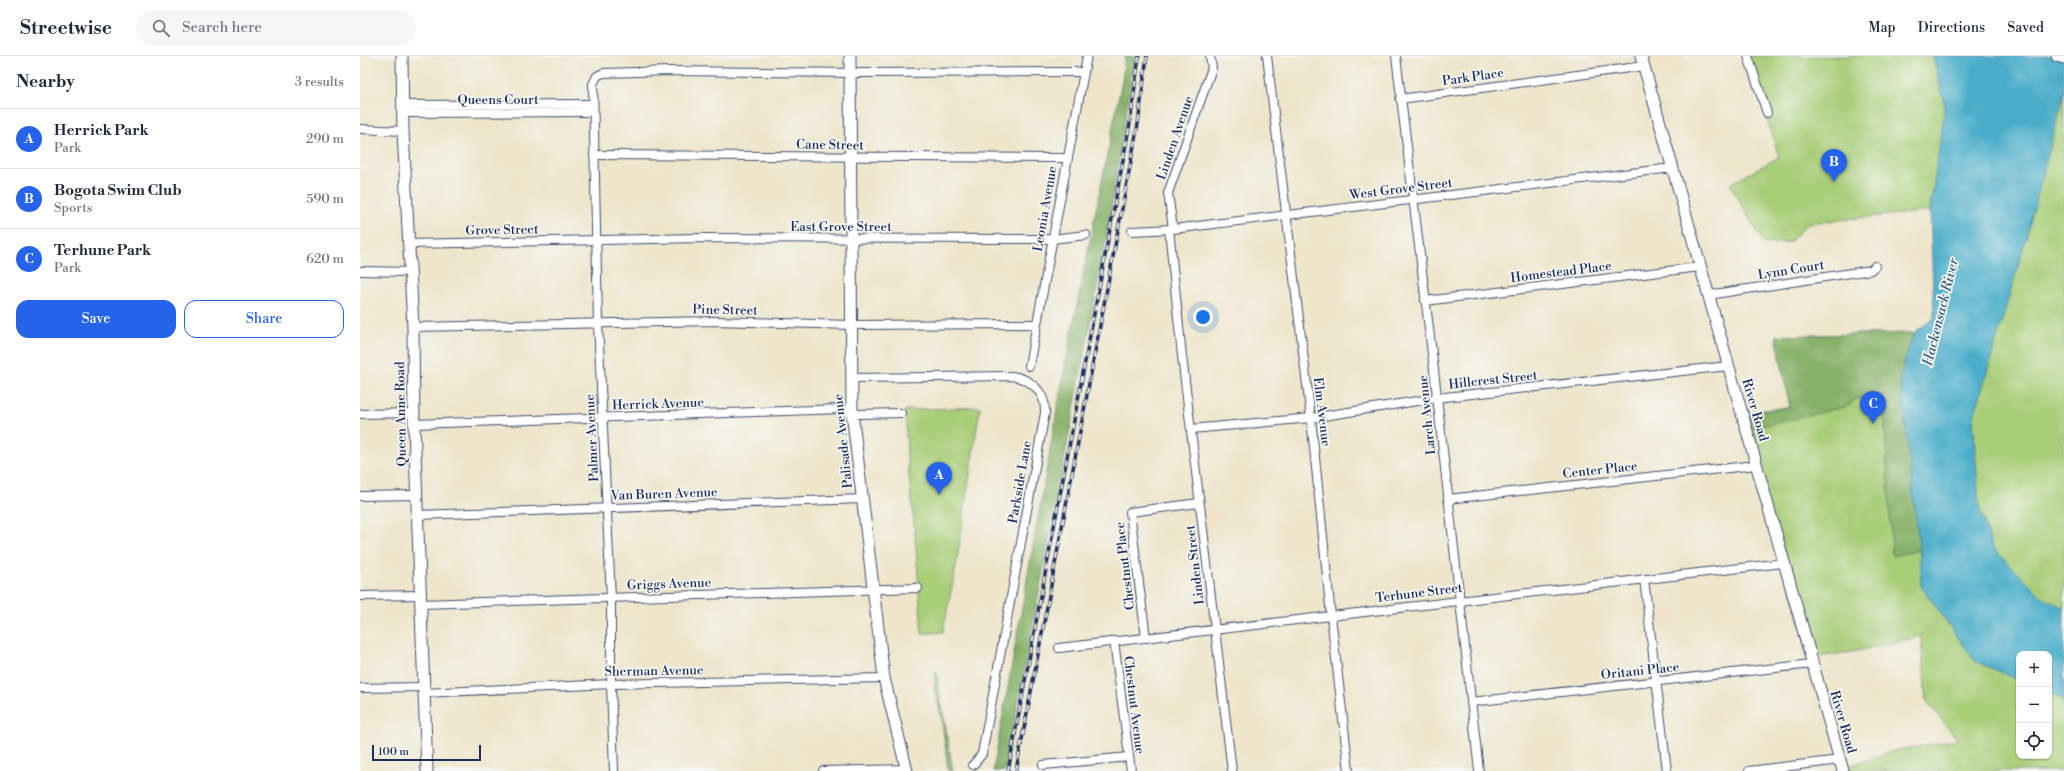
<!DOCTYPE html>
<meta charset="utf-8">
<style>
:root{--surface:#fff;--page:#f6f6f7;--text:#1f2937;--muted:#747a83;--line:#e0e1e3;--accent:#2563eb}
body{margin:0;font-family:"Libre Bodoni",serif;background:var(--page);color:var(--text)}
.controls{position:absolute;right:12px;bottom:12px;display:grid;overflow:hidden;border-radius:8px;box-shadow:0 1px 3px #0004}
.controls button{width:36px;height:36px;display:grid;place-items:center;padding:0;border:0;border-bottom:1px solid var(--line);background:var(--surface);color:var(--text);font:20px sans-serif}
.scale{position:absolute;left:12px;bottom:10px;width:109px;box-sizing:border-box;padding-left:4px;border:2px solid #1b2f5e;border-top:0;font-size:11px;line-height:14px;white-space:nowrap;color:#1b2f5e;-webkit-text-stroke:3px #f6f6f2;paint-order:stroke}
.you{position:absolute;left:843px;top:261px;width:14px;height:14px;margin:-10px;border:3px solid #fff;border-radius:50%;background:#1a73e8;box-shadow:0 0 0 6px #1a73e833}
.badge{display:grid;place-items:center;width:26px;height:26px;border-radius:50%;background:var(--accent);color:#fff;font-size:13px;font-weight:700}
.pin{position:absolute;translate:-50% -33px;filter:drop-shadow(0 1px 2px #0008)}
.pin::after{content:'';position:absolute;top:21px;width:14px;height:12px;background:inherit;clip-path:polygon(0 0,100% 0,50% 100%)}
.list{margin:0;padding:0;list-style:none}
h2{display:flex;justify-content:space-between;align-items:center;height:52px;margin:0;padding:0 16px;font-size:17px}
h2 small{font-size:13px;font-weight:400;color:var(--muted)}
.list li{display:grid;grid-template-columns:26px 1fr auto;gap:12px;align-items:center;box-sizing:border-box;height:60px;padding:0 16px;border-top:1px solid var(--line)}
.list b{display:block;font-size:15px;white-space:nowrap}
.list p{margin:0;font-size:13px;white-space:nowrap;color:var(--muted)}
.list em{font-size:13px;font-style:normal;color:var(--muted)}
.actions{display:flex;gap:8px;padding:12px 16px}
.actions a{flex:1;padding:9px 0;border:1px solid var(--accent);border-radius:12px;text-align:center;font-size:14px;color:var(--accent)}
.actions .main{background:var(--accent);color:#fff}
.icon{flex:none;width:22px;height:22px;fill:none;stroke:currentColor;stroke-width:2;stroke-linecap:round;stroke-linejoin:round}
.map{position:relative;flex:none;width:1704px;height:715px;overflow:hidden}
header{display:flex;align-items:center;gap:24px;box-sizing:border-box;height:56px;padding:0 20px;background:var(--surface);border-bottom:1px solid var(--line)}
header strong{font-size:19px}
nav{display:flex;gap:22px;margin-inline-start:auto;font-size:14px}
.search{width:280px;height:36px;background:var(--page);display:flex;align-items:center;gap:10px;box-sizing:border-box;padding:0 14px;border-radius:22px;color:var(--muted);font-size:15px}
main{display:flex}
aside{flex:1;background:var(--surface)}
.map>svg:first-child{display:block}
</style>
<header>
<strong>Streetwise</strong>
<div class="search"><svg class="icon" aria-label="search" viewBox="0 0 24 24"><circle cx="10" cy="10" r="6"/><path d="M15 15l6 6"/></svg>Search here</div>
<nav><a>Map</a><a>Directions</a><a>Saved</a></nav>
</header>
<main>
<aside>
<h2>Nearby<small>3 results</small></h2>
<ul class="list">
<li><span class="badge">A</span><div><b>Herrick Park</b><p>Park</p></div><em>290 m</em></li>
<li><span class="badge">B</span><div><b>Bogota Swim Club</b><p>Sports</p></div><em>590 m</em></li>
<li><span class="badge">C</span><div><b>Terhune Park</b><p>Park</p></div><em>620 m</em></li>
</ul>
<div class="actions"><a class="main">Save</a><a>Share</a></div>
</aside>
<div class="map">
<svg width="1704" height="715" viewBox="0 0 1704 715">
<rect width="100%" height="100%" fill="#f6f6f2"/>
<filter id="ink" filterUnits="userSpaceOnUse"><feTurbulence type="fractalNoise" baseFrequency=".025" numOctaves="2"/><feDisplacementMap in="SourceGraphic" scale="8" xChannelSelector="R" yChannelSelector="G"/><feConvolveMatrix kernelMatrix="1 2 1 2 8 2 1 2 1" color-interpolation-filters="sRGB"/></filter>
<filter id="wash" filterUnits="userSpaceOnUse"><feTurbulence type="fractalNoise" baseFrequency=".012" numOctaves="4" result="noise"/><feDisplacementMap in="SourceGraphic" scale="16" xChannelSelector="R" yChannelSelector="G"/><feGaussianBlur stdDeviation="0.9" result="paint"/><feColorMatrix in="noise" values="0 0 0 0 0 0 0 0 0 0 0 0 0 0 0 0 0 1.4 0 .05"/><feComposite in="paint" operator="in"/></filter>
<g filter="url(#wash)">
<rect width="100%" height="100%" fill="#eee5ca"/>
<!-- green -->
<g fill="#a8ce78" stroke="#627e6b">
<polygon points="1387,0 1573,0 1585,51 1570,155 1448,167 1430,186 1404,188 1370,128 1419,101"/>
<polygon points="1704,33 1704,552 1683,542 1632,491 1619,451 1613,364 1664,189"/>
<polygon points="1554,277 1540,320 1560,498 1561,530 1615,605 1659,624 1659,700 1689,700 1689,637 1704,644 1704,715 1483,715 1482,712 1537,694 1598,684 1566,644 1561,580 1498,595 1450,602 1381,357 1430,351 1416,280"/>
<polygon points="620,351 596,510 583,576 562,578 555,478 547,399 545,354"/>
</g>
<!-- forest -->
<g fill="#86b168" stroke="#507063">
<polygon points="765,0 775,0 747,179 645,715 633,715 705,309 762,25"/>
<polygon points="1554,277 1540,320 1560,494 1532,500 1523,339 1495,343 1489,350 1386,374 1381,357 1430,351 1416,280"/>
<polygon points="576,615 593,715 588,715 582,663 574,632"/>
</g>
<!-- water -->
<polygon fill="#4aadc9" stroke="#326e94" points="1573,0 1704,0 1704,33 1701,50 1664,189 1613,364 1619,451 1632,491 1683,542 1704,552 1704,618 1702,619 1704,622 1704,644 1689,637 1689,598 1659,598 1659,624 1615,605 1561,530 1560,498 1540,320 1554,277 1574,262 1570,155 1585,51"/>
</g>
<g filter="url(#ink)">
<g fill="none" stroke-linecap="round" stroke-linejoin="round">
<!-- street casing -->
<g stroke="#3b4a6e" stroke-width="10">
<g id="street">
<polyline points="907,0 951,362 971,560 989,715"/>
<polyline points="1036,0 1074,314 1119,715"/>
<polyline points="1388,0 1407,57"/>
<polyline points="1040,43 1284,10"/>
<polyline points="42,49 233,48"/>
<polyline points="42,57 233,56"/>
<polyline points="0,73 43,75"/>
<polyline points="234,99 706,102"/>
<polyline points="809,173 822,300 872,715"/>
<polyline points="813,173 808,137 852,12 850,0"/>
<polyline points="772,175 813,173 1312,112"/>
<polyline points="49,188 340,182 692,183 726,179"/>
<polyline points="0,215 51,216"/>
<polyline points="1348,239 1511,214 1515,210"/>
<polyline points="1065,245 1340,211"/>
<polyline points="53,271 355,265 491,269 676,268"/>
<polyline points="669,310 727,0"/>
<path d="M492,322L652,320C671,323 686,336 685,357L622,698L613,709"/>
<polyline points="0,358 54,357"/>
<polyline points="54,368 482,353 499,358 541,357"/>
<polyline points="831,373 951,362 1076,342 1368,310"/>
<polyline points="0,440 57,439"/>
<polyline points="1088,443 1396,409"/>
<polyline points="57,459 503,443"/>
<polyline points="1284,523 1307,715"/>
<polyline points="0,540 61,539"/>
<polyline points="61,548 558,532"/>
<polyline points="786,582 770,456 839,447"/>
<polyline points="754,585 771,715"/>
<polyline points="699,592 1423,507"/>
<polyline points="0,632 64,631"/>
<polyline points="64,637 251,628 524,622"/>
<polyline points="1111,646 1452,608"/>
<polyline points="683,709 769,701"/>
<polyline points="254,715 251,628 251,542 238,267 233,28 237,20 243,17 310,15 499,17 724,16"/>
<polyline points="463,715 547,713"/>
<polyline points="1389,715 1480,704"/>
</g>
</g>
<!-- secondary casing -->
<g stroke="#3b4a6e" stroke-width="13">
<g id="secondary">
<polyline points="42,0 43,75 53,271 54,368 67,715"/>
<polyline points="490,0 492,356 524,622 547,715"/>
<polyline points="1281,0 1483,715"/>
<polyline points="1697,0 1704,2"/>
</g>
</g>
<!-- street -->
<use href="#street" stroke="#fff" stroke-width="8"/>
<!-- secondary -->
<use href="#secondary" stroke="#fff" stroke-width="11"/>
<!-- rail casing -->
<g stroke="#1b2f5e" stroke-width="3.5">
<g id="rail">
<polyline points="648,715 770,67 779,0"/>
<polyline points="656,715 778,68 787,0"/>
</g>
</g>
<!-- rail -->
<use href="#rail" stroke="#f6f6f2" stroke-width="2" stroke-dasharray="6" stroke-linecap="butt"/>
</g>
</g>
<g text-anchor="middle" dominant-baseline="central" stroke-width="3.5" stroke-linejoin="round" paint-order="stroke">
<!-- street labels -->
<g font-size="13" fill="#1b2f5e" stroke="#f6f6f2">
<text transform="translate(1113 21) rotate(-8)">Park Place</text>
<text x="138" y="44">Queens Court</text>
<text transform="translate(815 82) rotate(-71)">Linden Avenue</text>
<text transform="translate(470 89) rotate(1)">Cane Street</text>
<text transform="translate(1041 133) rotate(-7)">West Grove Street</text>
<text transform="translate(685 153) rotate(-80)">Leonia Avenue</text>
<text x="481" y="171">East Grove Street</text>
<text transform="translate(142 174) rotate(-1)">Grove Street</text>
<text transform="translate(1431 214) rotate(-9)">Lynn Court</text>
<text transform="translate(1201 216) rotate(-7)">Homestead Place</text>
<text transform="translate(365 254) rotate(1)">Pine Street</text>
<text transform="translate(1133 324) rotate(-6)">Hillcrest Street</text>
<text transform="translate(298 348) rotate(-2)">Herrick Avenue</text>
<text transform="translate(1395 354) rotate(74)">River Road</text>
<text transform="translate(962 356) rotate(83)">Elm Avenue</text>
<text transform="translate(41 358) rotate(-91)">Queen Anne Road</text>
<text transform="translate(1067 359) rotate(-96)">Larch Avenue</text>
<text transform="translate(232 382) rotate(-93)">Palmer Avenue</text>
<text transform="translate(483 385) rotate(-96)">Palisade Avenue</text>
<text transform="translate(1240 414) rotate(-6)">Center Place</text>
<text transform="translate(660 426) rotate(-80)">Parkside Lane</text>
<text transform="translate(304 438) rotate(-2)">Van Buren Avenue</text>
<text transform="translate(835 509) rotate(-97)">Linden Street</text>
<text transform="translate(765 510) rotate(-97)">Chestnut Place</text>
<text transform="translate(309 528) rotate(-2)">Griggs Avenue</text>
<text transform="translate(1059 537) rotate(-7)">Terhune Street</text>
<text transform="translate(294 615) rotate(-1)">Sherman Avenue</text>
<text transform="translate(1280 615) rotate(-6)">Oritani Place</text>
<text transform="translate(774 649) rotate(83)">Chestnut Avenue</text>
<text transform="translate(1483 666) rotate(74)">River Road</text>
</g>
<!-- water labels -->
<g font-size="14" font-style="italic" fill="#2b5b83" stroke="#f6f6f2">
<text transform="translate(1581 256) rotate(-76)">Hackensack River</text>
</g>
</g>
</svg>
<div class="controls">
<button>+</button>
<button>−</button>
<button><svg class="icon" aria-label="locate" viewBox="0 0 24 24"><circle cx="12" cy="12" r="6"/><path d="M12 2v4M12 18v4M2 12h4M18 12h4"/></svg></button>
</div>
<div class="scale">100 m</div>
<div class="you"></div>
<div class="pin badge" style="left:579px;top:439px">A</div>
<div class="pin badge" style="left:1474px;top:126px">B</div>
<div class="pin badge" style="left:1513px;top:368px">C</div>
</div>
</main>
